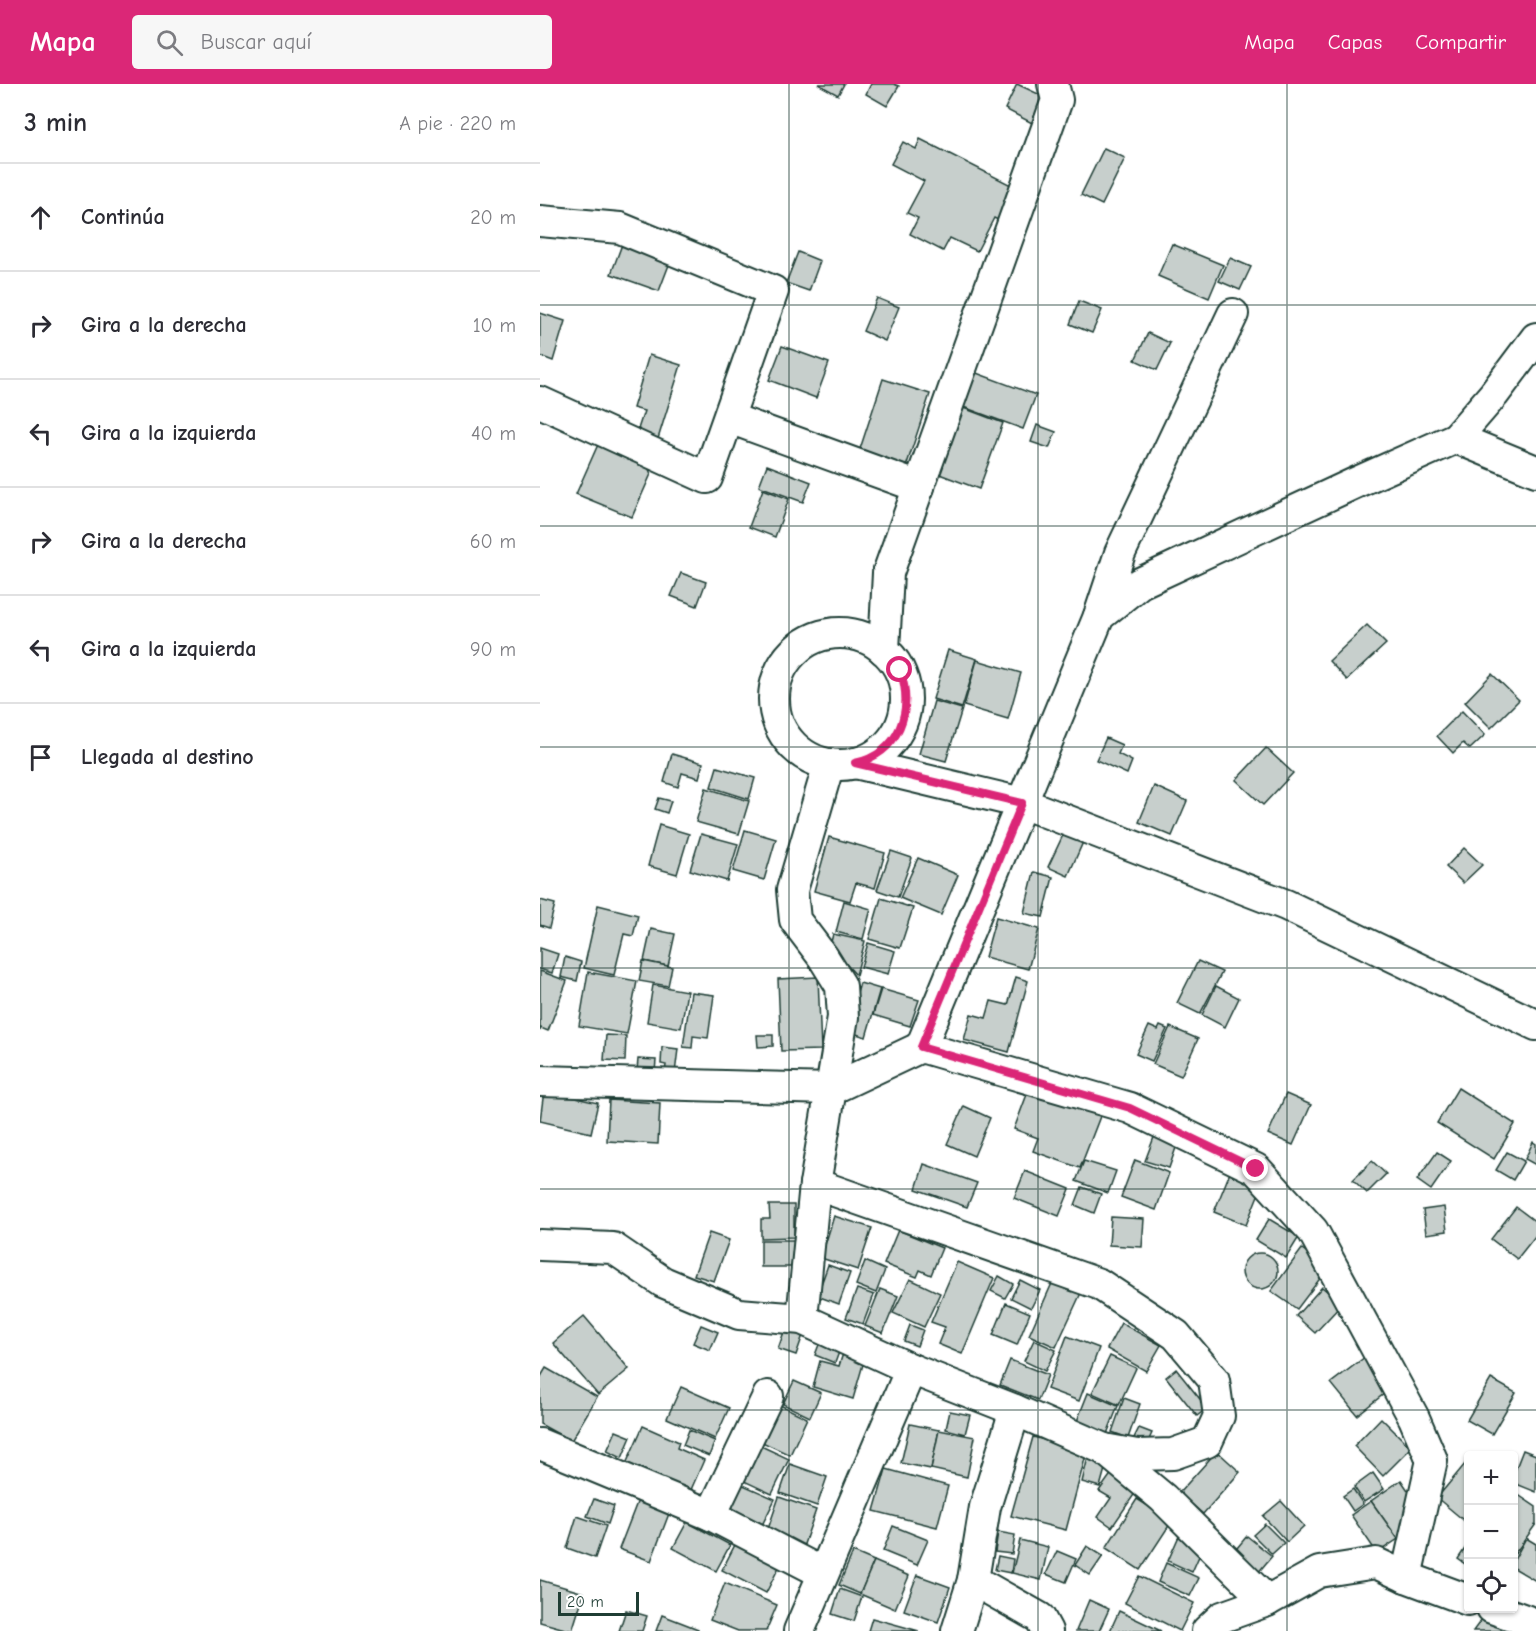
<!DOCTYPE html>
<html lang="es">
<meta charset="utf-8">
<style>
:root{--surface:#fff;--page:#f7f7f7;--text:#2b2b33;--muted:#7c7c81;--line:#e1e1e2;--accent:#db2777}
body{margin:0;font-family:"Comic Neue",sans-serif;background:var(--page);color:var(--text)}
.controls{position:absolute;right:18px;bottom:18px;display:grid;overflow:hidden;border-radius:6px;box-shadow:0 2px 4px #0004}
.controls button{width:54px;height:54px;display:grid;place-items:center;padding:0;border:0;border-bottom:2px solid var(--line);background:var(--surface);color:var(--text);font:30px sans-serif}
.scale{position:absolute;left:18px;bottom:15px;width:81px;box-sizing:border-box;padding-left:6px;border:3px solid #1f3d34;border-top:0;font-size:16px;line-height:21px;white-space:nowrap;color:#1f3d34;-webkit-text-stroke:4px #fff;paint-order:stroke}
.stop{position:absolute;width:18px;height:18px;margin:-14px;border:4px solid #db2777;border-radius:50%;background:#fff}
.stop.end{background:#db2777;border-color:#fff;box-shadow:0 2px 6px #0008}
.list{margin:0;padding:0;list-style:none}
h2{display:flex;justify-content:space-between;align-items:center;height:78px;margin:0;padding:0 24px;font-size:26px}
h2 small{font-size:20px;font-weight:400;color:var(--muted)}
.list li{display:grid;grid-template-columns:39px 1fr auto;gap:18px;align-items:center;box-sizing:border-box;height:108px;padding:0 24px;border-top:2px solid var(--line)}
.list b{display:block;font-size:22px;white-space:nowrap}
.list em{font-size:20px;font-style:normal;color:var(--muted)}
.icon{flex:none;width:33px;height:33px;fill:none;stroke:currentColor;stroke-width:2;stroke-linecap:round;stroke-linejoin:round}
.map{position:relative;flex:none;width:996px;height:1547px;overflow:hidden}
header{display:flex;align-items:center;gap:36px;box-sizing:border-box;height:84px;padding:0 30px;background:var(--accent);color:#fff}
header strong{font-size:28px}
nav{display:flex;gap:33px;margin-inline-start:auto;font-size:21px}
.search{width:420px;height:54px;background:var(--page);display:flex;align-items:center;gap:15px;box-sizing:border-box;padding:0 21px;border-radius:6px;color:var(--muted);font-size:22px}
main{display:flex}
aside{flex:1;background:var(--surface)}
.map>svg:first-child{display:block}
</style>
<header>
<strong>Mapa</strong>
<div class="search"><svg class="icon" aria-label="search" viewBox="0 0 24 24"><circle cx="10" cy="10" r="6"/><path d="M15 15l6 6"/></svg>Buscar aquí</div>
<nav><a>Mapa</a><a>Capas</a><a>Compartir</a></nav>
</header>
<main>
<aside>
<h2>3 min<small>A pie · 220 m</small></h2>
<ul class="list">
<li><svg class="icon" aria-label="ahead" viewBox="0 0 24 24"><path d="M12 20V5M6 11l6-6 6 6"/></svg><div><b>Continúa</b></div><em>20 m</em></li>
<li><svg class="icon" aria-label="right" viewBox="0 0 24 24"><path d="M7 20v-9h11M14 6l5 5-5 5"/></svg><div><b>Gira a la derecha</b></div><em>10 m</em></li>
<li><svg class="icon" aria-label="left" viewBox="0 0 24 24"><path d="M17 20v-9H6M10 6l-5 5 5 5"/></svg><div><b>Gira a la izquierda</b></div><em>40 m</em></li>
<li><svg class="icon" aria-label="right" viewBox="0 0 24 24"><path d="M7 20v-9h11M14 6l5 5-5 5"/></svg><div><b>Gira a la derecha</b></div><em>60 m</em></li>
<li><svg class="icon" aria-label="left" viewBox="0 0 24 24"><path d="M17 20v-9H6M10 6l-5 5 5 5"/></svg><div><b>Gira a la izquierda</b></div><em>90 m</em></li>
<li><svg class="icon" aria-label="arrive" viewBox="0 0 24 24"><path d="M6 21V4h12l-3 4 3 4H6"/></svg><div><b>Llegada al destino</b></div></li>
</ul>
</aside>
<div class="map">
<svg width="996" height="1547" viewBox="0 0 996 1547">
<rect width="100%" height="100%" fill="#fff"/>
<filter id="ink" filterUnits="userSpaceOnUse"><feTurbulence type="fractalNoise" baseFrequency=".0167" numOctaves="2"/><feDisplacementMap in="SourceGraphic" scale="12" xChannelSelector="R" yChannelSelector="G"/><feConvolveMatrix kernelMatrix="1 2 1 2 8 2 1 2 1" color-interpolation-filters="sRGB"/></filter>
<g filter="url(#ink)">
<!-- building -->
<g fill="#c7cfcc" stroke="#1f3d34" stroke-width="1.5">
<polygon points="278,0 304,0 298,11"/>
<polygon points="331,0 354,0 359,2 347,22 326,10"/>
<polygon points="477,0 507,14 494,40 465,25"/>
<polygon points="380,55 475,103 458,136 454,134 437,167 410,154 403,167 370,150 378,134 367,129 384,97 351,80 363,58 376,65"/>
<polygon points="564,64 585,74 562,121 541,111"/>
<polygon points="84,155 132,173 119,207 71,190"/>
<polygon points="632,160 683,181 669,214 618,192"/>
<polygon points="258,168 280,177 269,207 246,199"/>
<polygon points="690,174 711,183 700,206 679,197"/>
<polygon points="337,214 359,223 345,257 323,247"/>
<polygon points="539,217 562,226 552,249 530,240"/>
<polygon points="0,229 25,237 13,277 0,272"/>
<polygon points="608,249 630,259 617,286 595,276"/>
<polygon points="242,262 289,279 276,314 229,296"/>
<polygon points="109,271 141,281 117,358 96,351 104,327 93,324"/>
<polygon points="431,287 496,311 483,345 418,321"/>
<polygon points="343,295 390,310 365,386 318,371"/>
<polygon points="418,322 463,339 439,405 394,388"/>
<polygon points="497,341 516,348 509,364 491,358"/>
<polygon points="60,356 105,376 111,390 92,433 36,410"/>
<polygon points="227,381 271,398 263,418 219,402"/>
<polygon points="223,405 249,415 235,453 209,443"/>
<polygon points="141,489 166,498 157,522 131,512"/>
<polygon points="827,541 846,560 807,596 789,577"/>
<polygon points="408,566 437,575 422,624 393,615"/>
<polygon points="437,576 481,589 468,635 424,622"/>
<polygon points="952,590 979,616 951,644 925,618"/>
<polygon points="394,617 422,625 406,677 379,670"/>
<polygon points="922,627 945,651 930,665 923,659 913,669 897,652"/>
<polygon points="566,654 582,661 578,670 592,677 587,690 556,676"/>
<polygon points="726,664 753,689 723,721 696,696"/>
<polygon points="132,670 163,679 159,694 142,689 138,703 124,698"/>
<polygon points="177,683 215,694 209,715 171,703"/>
<polygon points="614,702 647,717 632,752 599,738"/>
<polygon points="166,704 209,717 199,750 156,738"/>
<polygon points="119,714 131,717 127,729 115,725"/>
<polygon points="119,741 149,750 137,790 108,782"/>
<polygon points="205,746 236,755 224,796 193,787"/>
<polygon points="524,749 543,758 528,792 508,783"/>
<polygon points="161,750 198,760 187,797 150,786"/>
<polygon points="289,753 345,769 335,804 316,799 310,817 274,807"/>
<polygon points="924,764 942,781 923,799 906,783"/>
<polygon points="351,767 372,774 358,813 337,806"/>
<polygon points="378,774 418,791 401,831 360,814"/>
<polygon points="494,788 513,793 503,833 484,829"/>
<polygon points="341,814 373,824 360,864 329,855"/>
<polygon points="0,816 15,820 9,844 0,841"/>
<polygon points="304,817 331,825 323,855 296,848"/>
<polygon points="58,821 98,831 93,852 84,850 74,891 44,884"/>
<polygon points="456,833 499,845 488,885 445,873"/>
<polygon points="111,845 135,850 128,882 104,877"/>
<polygon points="293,850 325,857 316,891 290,862"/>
<polygon points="328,859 355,867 348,890 321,883"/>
<polygon points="0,864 18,870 12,889 0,885"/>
<polygon points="25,873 41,878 37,897 21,893"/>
<polygon points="103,877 132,883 128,902 99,897"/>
<polygon points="658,877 682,888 660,930 637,919"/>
<polygon points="0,887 27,897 8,947 1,944 0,947"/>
<polygon points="48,888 97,897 87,950 39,942"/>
<polygon points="278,893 281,966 241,967 238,895"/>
<polygon points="476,893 488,897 469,968 424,956 431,930 446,934 451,917 468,921"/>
<polygon points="320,899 340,905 326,953 313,949 319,926 313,924"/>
<polygon points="113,901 147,907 141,944 107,938"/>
<polygon points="676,902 699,914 685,943 662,931"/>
<polygon points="341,905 379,916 370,942 333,931"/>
<polygon points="151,908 174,911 168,954 153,952 152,964 143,963"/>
<polygon points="609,942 618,946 620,942 627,945 612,977 596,970"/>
<polygon points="630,943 658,955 641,992 613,980"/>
<polygon points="66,951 86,952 85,977 64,976"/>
<polygon points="217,951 233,951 233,962 218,963"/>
<polygon points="122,963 138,965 135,989 125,988 126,981 121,980"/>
<polygon points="98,975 116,976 115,988 97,987"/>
<polygon points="918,1004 975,1040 954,1075 897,1039"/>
<polygon points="489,1005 564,1022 540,1084 493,1067 498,1054 474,1045"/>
<polygon points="4,1007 58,1019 51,1049 0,1037"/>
<polygon points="746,1010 771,1021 753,1061 728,1050"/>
<polygon points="69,1016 120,1019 118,1060 67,1057"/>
<polygon points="424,1022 450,1034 434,1072 407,1060"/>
<polygon points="616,1048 639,1055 629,1084 605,1077"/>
<polygon points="993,1058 996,1060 996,1081 985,1075"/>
<polygon points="897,1068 911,1077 891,1106 877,1096"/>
<polygon points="967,1068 984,1077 973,1096 956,1086"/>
<polygon points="595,1076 629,1089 616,1126 581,1113"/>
<polygon points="544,1077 576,1087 568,1109 536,1097"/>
<polygon points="832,1077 846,1090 827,1109 813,1096"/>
<polygon points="384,1080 437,1099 427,1123 376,1105"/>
<polygon points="691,1086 723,1099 706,1141 674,1128"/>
<polygon points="485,1087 530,1105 519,1132 474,1114"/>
<polygon points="542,1103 561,1110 554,1129 535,1121"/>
<polygon points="229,1121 254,1121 254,1153 221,1154 221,1135 230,1135"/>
<polygon points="904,1123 907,1147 886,1150 883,1126"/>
<polygon points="976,1123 996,1138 996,1151 977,1175 951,1155"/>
<polygon points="294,1132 332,1144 318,1186 281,1174"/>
<polygon points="571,1133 604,1135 602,1163 569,1161"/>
<polygon points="729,1135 759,1153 746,1174 716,1156"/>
<polygon points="358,1146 402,1164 391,1191 380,1186 377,1193 344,1180"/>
<polygon points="169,1149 189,1156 174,1197 154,1191"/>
<rect x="221" y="1156" width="34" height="27"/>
<polygon points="762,1165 788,1184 757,1225 731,1207"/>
<circle cx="720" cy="1187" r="18"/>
<polygon points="325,1177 345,1186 336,1209 316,1201"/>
<polygon points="417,1178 454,1194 422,1270 398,1260 405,1243 391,1238"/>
<polygon points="288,1181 310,1189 299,1220 277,1212"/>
<polygon points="459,1192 473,1200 465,1214 451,1207"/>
<polygon points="370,1195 400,1209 384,1243 353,1229"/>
<polygon points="480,1196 500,1206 491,1224 471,1214"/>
<polygon points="513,1197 541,1209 516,1263 489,1251"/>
<polygon points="782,1203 802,1220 775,1249 756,1232"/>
<polygon points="317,1205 334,1211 323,1240 306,1234"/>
<polygon points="340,1205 358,1212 343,1249 325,1242"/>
<polygon points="466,1219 490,1229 477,1261 453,1251"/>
<polygon points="44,1232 89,1285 58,1311 13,1259"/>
<polygon points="581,1239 621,1261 606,1287 567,1265"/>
<polygon points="161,1241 178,1248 170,1266 153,1259"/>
<polygon points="370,1241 383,1246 377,1262 364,1257"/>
<polygon points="245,1245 263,1251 256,1271 238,1265"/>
<polygon points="283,1250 303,1257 295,1279 275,1271"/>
<polygon points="527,1252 559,1264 539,1317 507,1305"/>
<polygon points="494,1256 516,1266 505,1287 484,1277"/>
<polygon points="305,1263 326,1270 313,1315 273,1303 280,1277 299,1282"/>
<polygon points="829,1270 854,1302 817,1331 791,1299"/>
<polygon points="570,1272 596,1284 579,1321 552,1309"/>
<polygon points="470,1276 508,1291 498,1316 460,1301"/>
<polygon points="6,1284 57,1313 31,1357 0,1340 0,1294"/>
<polygon points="636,1285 667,1324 657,1332 626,1293"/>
<polygon points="951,1295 976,1309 952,1350 927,1336"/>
<polygon points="254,1297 281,1309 270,1333 243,1320"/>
<polygon points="141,1303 189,1324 175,1355 127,1334"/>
<polygon points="548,1309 578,1322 567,1350 537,1337"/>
<polygon points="584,1314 600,1320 588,1354 572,1348"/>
<polygon points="238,1320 267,1334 250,1371 220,1357"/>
<polygon points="410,1327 430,1331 425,1350 406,1345"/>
<polygon points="841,1334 871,1364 843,1392 814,1362"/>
<polygon points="370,1340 399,1346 391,1385 361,1379"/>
<polygon points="103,1342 139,1358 137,1364 164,1376 150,1408 86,1380"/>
<polygon points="599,1344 612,1349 607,1360 594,1354"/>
<polygon points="149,1346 175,1357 169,1372 143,1361"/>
<polygon points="399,1346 435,1353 427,1393 391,1385"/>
<polygon points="76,1347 91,1353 82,1374 67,1367"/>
<polygon points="493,1353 547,1367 526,1446 471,1432"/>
<polygon points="221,1362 249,1375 232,1410 204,1397"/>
<polygon points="983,1366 996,1371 996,1408 974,1399 974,1389"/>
<polygon points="677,1367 700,1388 663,1430 639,1409"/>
<polygon points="549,1369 568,1374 560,1403 542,1398"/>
<polygon points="250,1380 287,1393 277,1422 240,1409"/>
<polygon points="925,1380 928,1383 928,1440 897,1414"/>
<polygon points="577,1382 602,1399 572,1443 558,1433 571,1414 559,1407"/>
<polygon points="346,1385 408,1402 397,1443 334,1427"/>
<polygon points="833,1389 844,1405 824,1418 814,1403"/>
<polygon points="861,1396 874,1415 875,1443 858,1455 831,1417"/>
<polygon points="201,1400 235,1415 220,1445 187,1429"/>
<polygon points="813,1405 823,1420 813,1427 803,1412"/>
<polygon points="974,1408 996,1423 996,1440 974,1471"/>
<polygon points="239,1413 276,1426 263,1463 226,1451"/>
<polygon points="54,1415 74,1422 68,1440 47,1432"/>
<polygon points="597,1415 632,1437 600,1486 566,1464"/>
<polygon points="98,1416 130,1427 111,1477 79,1465"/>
<polygon points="741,1417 764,1442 747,1458 723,1432"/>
<polygon points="831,1417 858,1455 837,1469 811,1431"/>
<polygon points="37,1432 66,1442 55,1474 27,1464"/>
<polygon points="147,1438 190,1461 176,1487 133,1464"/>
<polygon points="725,1440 744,1459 732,1470 713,1451"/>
<polygon points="353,1442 388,1456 377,1481 343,1467"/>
<polygon points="458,1448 475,1451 472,1470 455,1468"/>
<polygon points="639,1452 663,1463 652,1488 628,1477"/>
<polygon points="707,1452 732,1472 717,1490 692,1470"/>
<polygon points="986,1454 996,1460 996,1497 974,1484 974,1476"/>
<polygon points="198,1455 242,1477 226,1509 182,1486"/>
<polygon points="480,1456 508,1463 501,1496 472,1489"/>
<polygon points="928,1460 928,1482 918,1475"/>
<polygon points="547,1462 563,1472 550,1491 535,1481"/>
<polygon points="517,1467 536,1475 526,1498 506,1490"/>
<polygon points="313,1468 334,1477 320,1510 299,1501"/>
<polygon points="458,1472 473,1475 471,1489 455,1486"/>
<polygon points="334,1477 369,1492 355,1525 320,1510"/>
<polygon points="626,1479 659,1494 650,1512 618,1498"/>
<polygon points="377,1491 410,1503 398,1538 364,1526"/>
<polygon points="599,1492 654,1519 640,1547 585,1519"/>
<polygon points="0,1496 44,1509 32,1547 0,1538"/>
<polygon points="185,1499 237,1521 226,1547 198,1547 170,1536"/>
<polygon points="300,1505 322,1513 314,1537 292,1530"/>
<polygon points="549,1516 569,1525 559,1547 536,1547"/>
<polygon points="86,1526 107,1532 102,1547 79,1547"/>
<polygon points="579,1527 621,1547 570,1547"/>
<polygon points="122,1531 158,1545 157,1547 116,1547"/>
<polygon points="944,1532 962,1545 960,1547 933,1547"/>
<polygon points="332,1534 379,1547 328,1547"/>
</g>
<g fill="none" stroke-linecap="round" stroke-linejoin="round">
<!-- minor casing -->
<g stroke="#1f3d34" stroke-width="34">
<g id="minor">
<polyline points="0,137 80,144 233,207 167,394 0,318"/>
<polyline points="189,334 379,403"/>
<polyline points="916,354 996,387"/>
<polyline points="559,532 580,469 693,230"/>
<circle cx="300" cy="615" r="66"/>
<polyline points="344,566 348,489 517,16 513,0"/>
<polyline points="315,679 482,719 746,821 996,941"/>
<polyline points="381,963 559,532 600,499 815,399 916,354 954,310 996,254"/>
<polyline points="0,997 292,1005 381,963 590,1024 716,1085 773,1147 874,1334 892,1376 866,1493"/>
<polyline points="275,1100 559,1200 636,1251 674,1296 679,1332 667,1358 633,1370 597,1371 564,1365"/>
<polyline points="0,1161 73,1164 123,1198 199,1230 262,1235 371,1285 475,1326 564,1365 623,1414 727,1517"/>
<polyline points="262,1235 275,1100 303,933 301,902 283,873 255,836 252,806 289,680"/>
<polyline points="0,1360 171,1431 283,1489"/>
<polyline points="171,1431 228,1312"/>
<polyline points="433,1496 500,1534 507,1547"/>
<polyline points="952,1524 996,1540"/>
<polyline points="259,1547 371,1285"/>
<polyline points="417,1547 433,1496 445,1423 475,1326"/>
<polyline points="667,1547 682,1533 727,1517 779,1488 836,1479 866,1493 928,1516"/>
</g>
</g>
<!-- minor -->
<use href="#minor" stroke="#fff" stroke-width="30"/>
</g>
</g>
<g fill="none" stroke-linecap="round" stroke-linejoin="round" filter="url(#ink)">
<!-- route -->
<path stroke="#db2777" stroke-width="8" d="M360,586C374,626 360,669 315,679L482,719L381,963L590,1024L716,1085"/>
</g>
<!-- grid -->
<path fill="none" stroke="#1f3d34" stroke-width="1.5" stroke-opacity="0.55" d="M249,0V1547M498,0V1547M747,0V1547M0,221H996M0,442H996M0,663H996M0,884H996M0,1105H996M0,1326H996"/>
</svg>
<div class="controls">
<button>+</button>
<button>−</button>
<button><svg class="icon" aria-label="locate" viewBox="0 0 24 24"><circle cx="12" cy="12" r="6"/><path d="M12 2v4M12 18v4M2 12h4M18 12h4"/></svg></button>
</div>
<div class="scale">20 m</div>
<div class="stop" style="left:360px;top:586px"></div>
<div class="stop end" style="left:716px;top:1085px"></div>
</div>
</main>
